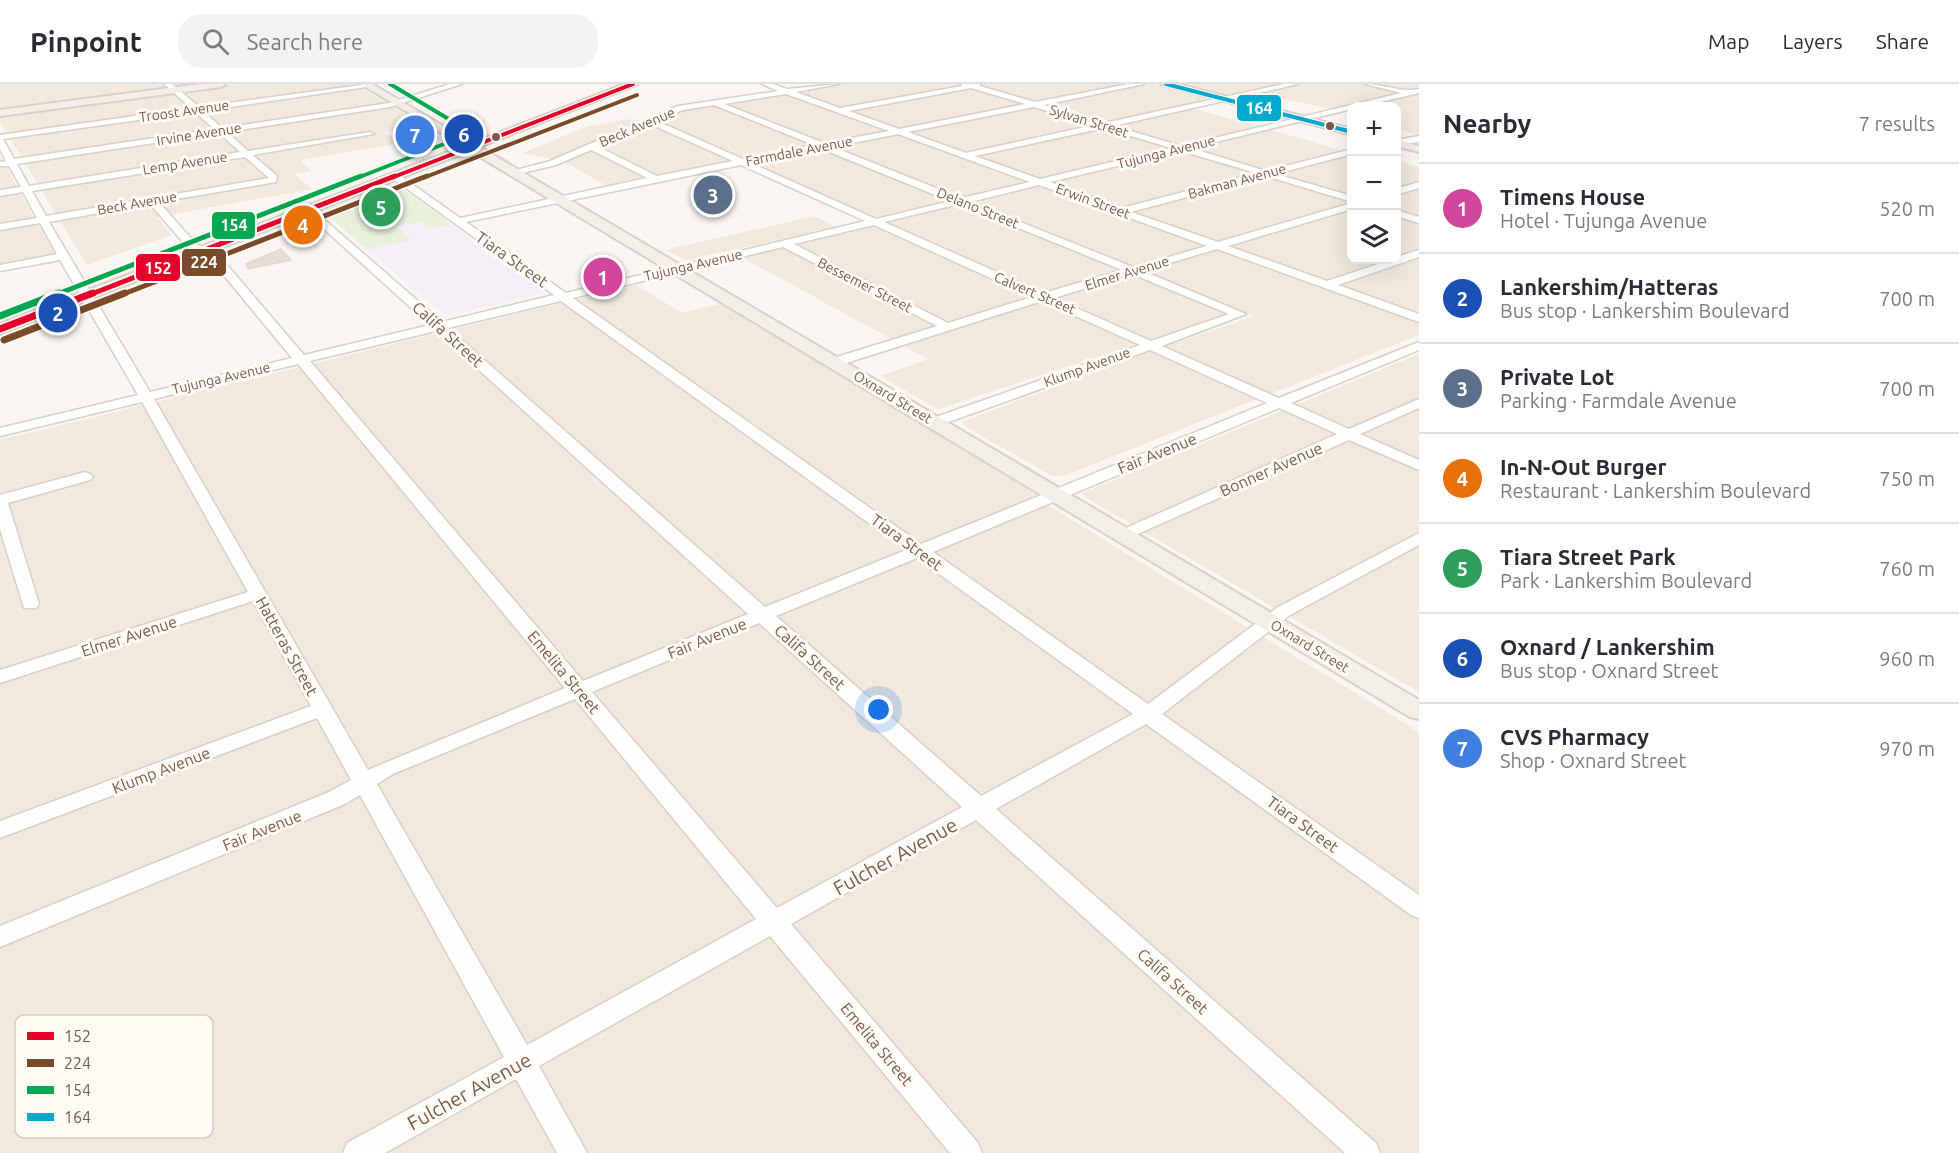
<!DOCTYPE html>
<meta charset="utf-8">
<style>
:root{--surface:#fff;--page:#f2f2f3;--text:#2b2b33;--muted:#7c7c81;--line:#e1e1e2;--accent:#625958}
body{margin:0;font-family:Ubuntu,sans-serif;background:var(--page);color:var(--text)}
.controls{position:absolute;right:18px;top:18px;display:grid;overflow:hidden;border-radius:12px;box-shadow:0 6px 24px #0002}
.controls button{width:54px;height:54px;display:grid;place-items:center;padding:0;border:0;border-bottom:2px solid var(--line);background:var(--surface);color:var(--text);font:30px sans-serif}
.you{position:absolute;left:879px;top:626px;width:21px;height:21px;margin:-15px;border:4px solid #fff;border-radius:50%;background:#1a73e8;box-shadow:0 0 0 9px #1a73e833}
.badge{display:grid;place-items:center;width:39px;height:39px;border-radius:50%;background:var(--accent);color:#fff;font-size:20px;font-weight:700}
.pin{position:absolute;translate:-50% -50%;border:3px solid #fff;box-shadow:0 2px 6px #0006}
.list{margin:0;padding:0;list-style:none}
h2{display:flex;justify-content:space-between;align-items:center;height:78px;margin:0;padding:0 24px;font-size:26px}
h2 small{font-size:20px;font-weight:400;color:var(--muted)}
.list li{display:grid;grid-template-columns:39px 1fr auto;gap:18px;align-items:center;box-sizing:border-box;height:90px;padding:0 24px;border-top:2px solid var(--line)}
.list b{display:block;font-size:22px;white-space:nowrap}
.list p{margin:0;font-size:20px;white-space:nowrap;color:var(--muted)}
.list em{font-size:20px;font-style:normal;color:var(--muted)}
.icon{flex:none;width:33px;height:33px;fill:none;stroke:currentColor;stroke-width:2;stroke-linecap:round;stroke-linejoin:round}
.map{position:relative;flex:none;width:1419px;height:1069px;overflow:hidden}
header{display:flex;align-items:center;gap:36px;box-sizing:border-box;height:84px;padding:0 30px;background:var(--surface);border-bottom:2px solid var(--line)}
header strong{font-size:28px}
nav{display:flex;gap:33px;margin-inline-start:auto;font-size:21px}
.search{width:420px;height:54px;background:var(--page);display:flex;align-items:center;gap:15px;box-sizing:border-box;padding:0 21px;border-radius:24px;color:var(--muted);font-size:22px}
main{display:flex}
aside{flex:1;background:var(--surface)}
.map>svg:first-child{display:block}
</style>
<header>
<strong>Pinpoint</strong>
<div class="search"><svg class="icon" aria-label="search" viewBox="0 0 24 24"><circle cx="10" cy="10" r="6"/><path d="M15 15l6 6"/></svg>Search here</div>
<nav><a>Map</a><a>Layers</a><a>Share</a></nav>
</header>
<main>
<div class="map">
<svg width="1419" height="1069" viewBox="0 0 1419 1069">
<rect width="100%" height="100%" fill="#f9f5f0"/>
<!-- residential -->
<g fill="#f2e8de">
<polygon points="0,0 202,0 0,26"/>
<polygon points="238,0 355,0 424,42 385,48 401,59 300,76 312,87 294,90 313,105 157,133 171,151 87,181 0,38 0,32"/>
<polygon points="842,0 1153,0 1212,15 965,69 795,8"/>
<polygon points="1179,0 1419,0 1419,3 1332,25 1248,8 1227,12"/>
<polygon points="782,8 1028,97 876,133 867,132 744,76 609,103 563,77 523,69 588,42 631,35 650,39 684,25"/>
<polygon points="1419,10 1419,51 1397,45 1396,22 1365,22"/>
<polygon points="1192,24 1341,66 1352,64 1352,176 1396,176 1397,77 1419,83 1419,229 973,72"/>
<polygon points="0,72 55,171 0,181"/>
<polygon points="1041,101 1419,239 1419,251 1066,391 1052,392 963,341 964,337 1157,265 1255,232 971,119"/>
<polygon points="961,120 1227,228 1225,231 938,325 880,292 928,275 743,174"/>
<polygon points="814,132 837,143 686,176 665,166"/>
<polygon points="636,201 682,229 722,219 1015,396 1057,427 1419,648 1419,1069 0,1069 0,356"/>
<polygon points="1419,270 1419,608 1086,414 1083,409"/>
</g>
<!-- education -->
<polygon fill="#f6eef6" points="333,136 420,138 429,145 451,140 480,162 481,165 544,208 464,228 443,230"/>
<!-- green -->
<polygon fill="#e7f0db" points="398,101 451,140 429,145 420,138 395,142 412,156 367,165 323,127 387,102"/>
<!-- building -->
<polygon fill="#e6ded7" stroke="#e2d8d2" stroke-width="1.5" points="281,165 291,176 248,185 246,180"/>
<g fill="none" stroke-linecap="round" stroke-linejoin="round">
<!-- minor casing -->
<g stroke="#d7d1cb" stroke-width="3">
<g id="minor">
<path d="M164,0H172L199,23L368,0L373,2L203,27L222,44L389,19L450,0H462L390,23L227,48L248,67L370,48L374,50L253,71L277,92L276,98L159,118L196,160L216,168L304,271L430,241L305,128V124H311L442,238L554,211L392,94V90H398L460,134L647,94L591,66L556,81L514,91L509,88L550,77L678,22L778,7L762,0H773L787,5L839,0L796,8L840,24L962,2L961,0H980V2L1035,18L1129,0H1144L1044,21L1104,39L1284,0H1298L1114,42L1181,62L1401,9L1365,0C1383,0 1402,9 1419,5V9L1363,22H1352V25L1191,64L1266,87L1352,65V70L1276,90L1352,112V118L1266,92L1131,128L1218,158L1352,119V125L1228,162L1327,197L1390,176H1396V173L1419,166V173L1338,201L1419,230V238L1217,165L1143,187L1246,230L1162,262L1279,314L1419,258V266L1291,319L1349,345L1419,315V324L1360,350L1419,376V386L1349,356L1129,454H1117L1115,451L1117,448L1337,350L1279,324L933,468L1148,620L1278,523L1419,449V461L1290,531L1162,630L1419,811V834L1411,831L1146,640L996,725L1376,1059L1380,1069H1345L976,736L791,840L978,1059L982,1069H950L770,852L539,982L587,1069H557L516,995L385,1069H343L347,1059L504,973L360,711L345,720L0,863V842L329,708L351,696L317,634L0,754V737L311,622L253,517L0,599V586L248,508L142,318L0,352V344L138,311L60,176L0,187V181L57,170L40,139L0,146V140L37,134L23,108L0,112V106L21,103L9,82H0V78L6,77L0,65V51L191,24ZM971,4L1025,20L899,45L849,27ZM786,10L889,47L824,59L724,20ZM714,21L814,61L743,75L657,37L683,26ZM1034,23L1094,41L966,69L908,48ZM195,28L214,45L14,75L3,55ZM650,40L733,77L657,92L599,63ZM1104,44L1171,64L1040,95L975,72ZM219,49L240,68L29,102L17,80ZM898,50L1030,98L961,114L833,63ZM822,65L950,117L876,135L751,79ZM1181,67L1256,89L1122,124L1050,98ZM245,73L269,94L46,132L32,107ZM741,81L865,137L566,209L466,138ZM1039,101L1207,162L1133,183L970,118ZM150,120L188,164L208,172L292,274L150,308L49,138ZM959,120L1122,186L1044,209L884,138ZM874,141L1032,213L948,239L794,160ZM783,163L937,242L830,275L829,278L830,281H840L1042,217L1140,261L930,335L928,338L930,341H940L1150,266L1267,319L921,460L573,214ZM1132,190L1229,230L1151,257L1054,214ZM561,217L906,466L765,523L448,244ZM436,247L748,530L583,597L310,277ZM298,280L565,604L368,686L154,315ZM917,474L1133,630L981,712L776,532ZM759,539L962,723L777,824L592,608ZM575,615L756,835L527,961L377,700L393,690Z"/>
<polygon points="1419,52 1419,58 1396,61 1396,56"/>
<polygon points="1419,98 1419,104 1396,111 1396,105"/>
<polygon points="1396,126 1419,133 1419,139 1396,132"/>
<polygon points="85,388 90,390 93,393 90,396 8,419 39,520 36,524 24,524 0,445 0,411"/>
</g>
</g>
<!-- major casing -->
<g stroke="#dad1cc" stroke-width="4">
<g id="major">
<polygon points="200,0 226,0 221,3 0,32 0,26"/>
<polygon points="361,0 372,0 472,59 625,0 638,0 480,63 1419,616 1419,635 1410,633 470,67 0,250 0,240 463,62"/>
<polygon points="1161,0 1177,0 1352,45 1352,51"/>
<polygon points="1396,56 1419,62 1419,68 1396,62"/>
</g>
</g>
<!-- minor -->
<use href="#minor" fill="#fefefd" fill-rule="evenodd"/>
<!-- major -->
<use href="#major" fill="#f3eee8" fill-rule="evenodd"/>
<!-- bus-1-far2 casing -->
<g stroke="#fffaf3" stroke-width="6">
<polyline id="bus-1-far2" points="391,94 633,0"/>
</g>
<!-- bus-1-far1 casing -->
<g stroke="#fffaf3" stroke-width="8">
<polyline id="bus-1-far1" points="89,211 395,92"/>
</g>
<!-- bus-1 casing -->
<g stroke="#fffaf3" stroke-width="10">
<polyline id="bus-1" points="0,245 93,209"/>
</g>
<!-- bus-2-far2 casing -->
<g stroke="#fffaf3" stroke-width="6">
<polyline id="bus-2-far2" points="423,94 637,11"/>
</g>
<!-- bus-2-far1 casing -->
<g stroke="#fffaf3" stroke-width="8">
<polyline id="bus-2-far1" points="121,211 427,92"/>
</g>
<!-- bus-2 casing -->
<g stroke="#fffaf3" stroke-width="10">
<polyline id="bus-2" points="4,256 125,209"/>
</g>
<!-- bus-3-far2 casing -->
<g stroke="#fffaf3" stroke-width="6">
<g id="bus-3-far2">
<polyline points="390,0 477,52"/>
<polyline points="357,94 467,51"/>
</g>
</g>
<!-- bus-3-far1 casing -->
<g stroke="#fffaf3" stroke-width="8">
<polyline id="bus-3-far1" points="55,211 361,92"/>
</g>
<!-- bus-3 casing -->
<g stroke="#fffaf3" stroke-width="10">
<polyline id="bus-3" points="0,232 59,209"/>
</g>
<!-- bus-4 casing -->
<g stroke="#fffaf3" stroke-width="6">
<polyline id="bus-4" points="1166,0 1352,48"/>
</g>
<!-- bus-1-far2 -->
<use href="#bus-1-far2" stroke="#e4002b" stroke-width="4"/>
<!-- bus-1-far1 -->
<use href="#bus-1-far1" stroke="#e4002b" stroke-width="5"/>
<!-- bus-1 -->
<use href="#bus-1" stroke="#e4002b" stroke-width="7"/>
<!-- bus-2-far2 -->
<use href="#bus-2-far2" stroke="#7a4b2a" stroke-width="4"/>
<!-- bus-2-far1 -->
<use href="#bus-2-far1" stroke="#7a4b2a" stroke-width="5"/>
<!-- bus-2 -->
<use href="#bus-2" stroke="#7a4b2a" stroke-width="7"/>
<!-- bus-3-far2 -->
<use href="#bus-3-far2" stroke="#00a651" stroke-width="4"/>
<!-- bus-3-far1 -->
<use href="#bus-3-far1" stroke="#00a651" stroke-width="5"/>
<!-- bus-3 -->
<use href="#bus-3" stroke="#00a651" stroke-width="7"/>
<!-- bus-4 -->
<use href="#bus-4" stroke="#00a9ce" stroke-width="4"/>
</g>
<!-- markers -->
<g fill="#7a5c4d" stroke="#fffaf3" stroke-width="2">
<circle cx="1330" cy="42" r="5"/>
<circle cx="496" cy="53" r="5"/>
</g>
<g text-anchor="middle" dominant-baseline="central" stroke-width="6" stroke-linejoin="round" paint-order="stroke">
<!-- far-street labels -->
<g font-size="14" fill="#7a5c4d" stroke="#fffaf3">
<text transform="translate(184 27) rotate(-8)">Troost Avenue</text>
<text transform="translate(1089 37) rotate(17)">Sylvan Street</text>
<text transform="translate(637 43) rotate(-23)">Beck Avenue</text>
<text transform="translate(199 50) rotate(-9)">Irvine Avenue</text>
<text transform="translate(799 67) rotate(-11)">Farmdale Avenue</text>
<text transform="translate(1166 68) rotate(-14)">Tujunga Avenue</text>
<text transform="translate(185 79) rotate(-9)">Lemp Avenue</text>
<text transform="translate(1237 97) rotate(-15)">Bakman Avenue</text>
<text transform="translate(1093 117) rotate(20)">Erwin Street</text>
<text transform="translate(137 119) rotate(-10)">Beck Avenue</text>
<text transform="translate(978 124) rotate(22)">Delano Street</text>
<text transform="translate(693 181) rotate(-13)">Tujunga Avenue</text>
<text transform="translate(1127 189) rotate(-17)">Elmer Avenue</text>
<text transform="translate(865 201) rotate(27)">Bessemer Street</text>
<text transform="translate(1035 209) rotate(23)">Calvert Street</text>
<text transform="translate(1087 283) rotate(-20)">Klump Avenue</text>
<text transform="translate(221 294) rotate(-13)">Tujunga Avenue</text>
<text transform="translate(893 313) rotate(31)">Oxnard Street</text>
<text transform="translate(1310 562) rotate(31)">Oxnard Street</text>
</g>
<!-- street labels -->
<g font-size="16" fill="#7a5c4d" stroke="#fffaf3">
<text transform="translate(512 175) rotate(35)">Tiara Street</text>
<text transform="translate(448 250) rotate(42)">Califa Street</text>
<text transform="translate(1157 369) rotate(-22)">Fair Avenue</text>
<text transform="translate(1271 385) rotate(-24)">Bonner Avenue</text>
<text transform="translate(907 458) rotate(36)">Tiara Street</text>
<text transform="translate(129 552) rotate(-18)">Elmer Avenue</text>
<text transform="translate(707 554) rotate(-22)">Fair Avenue</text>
<text transform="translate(287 562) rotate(61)">Hatteras Street</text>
<text transform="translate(810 573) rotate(42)">Califa Street</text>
<text transform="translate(564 588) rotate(50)">Emelita Street</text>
<text transform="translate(161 686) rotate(-21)">Klump Avenue</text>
<text transform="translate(1303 740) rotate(36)">Tiara Street</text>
<text transform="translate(262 746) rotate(-22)">Fair Avenue</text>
<text transform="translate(1173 897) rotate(42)">Califa Street</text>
<text transform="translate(877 960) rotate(50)">Emelita Street</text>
</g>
<!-- near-street labels -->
<g font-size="20" fill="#7a5c4d" stroke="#fffaf3">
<text transform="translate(895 772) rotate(-29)">Fulcher Avenue</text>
<text transform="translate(469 1007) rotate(-29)">Fulcher Avenue</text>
</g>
</g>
<!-- legend -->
<rect x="15" y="931" width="198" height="123" rx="9" fill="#fffaf3" stroke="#d7cbc1" stroke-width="1.5"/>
<rect x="27" y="948" width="27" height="8" fill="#e4002b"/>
<rect x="27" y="975" width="27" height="8" fill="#7a4b2a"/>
<rect x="27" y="1002" width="27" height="8" fill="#00a651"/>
<rect x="27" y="1029" width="27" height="8" fill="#00a9ce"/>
<g font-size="16" fill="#7a5c4d">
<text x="64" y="958">152</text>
<text x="64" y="985">224</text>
<text x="64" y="1012">154</text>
<text x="64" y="1039">164</text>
</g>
<g stroke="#fffaf3" stroke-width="2">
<rect x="1236" y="10" width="46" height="28" rx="6" fill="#00a9ce"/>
<rect x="211" y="127" width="45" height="29" rx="6" fill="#00a651"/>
<rect x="181" y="164" width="46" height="29" rx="6" fill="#7a4b2a"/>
<rect x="135" y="169" width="46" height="29" rx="6" fill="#e4002b"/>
</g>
<g font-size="16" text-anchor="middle" font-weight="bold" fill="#fff">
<text x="1259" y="30">164</text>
<text x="234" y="147">154</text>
<text x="204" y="184">224</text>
<text x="158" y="190">152</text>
</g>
</svg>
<div class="controls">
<button>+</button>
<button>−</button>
<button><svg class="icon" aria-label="layers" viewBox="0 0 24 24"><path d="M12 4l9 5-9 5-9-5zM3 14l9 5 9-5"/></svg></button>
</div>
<div class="you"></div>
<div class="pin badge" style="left:603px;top:193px;background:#d1479c">1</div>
<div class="pin badge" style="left:58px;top:229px;background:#1a4fb4">2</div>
<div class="pin badge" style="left:713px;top:111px;background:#5c6f8a">3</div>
<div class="pin badge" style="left:303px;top:141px;background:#e8710a">4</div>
<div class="pin badge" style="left:381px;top:123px;background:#2e9e5b">5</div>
<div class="pin badge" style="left:464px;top:50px;background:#1a4fb4">6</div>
<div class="pin badge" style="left:415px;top:51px;background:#3f7fe0">7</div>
</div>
<aside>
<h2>Nearby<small>7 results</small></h2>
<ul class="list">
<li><span class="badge" style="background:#d1479c">1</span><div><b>Timens House</b><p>Hotel · Tujunga Avenue</p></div><em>520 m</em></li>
<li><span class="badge" style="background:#1a4fb4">2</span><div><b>Lankershim/Hatteras</b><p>Bus stop · Lankershim Boulevard</p></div><em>700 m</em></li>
<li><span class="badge" style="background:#5c6f8a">3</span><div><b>Private Lot</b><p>Parking · Farmdale Avenue</p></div><em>700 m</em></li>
<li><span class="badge" style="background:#e8710a">4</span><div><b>In-N-Out Burger</b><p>Restaurant · Lankershim Boulevard</p></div><em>750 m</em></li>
<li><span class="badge" style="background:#2e9e5b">5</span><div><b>Tiara Street Park</b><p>Park · Lankershim Boulevard</p></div><em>760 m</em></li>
<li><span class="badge" style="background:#1a4fb4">6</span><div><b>Oxnard / Lankershim</b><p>Bus stop · Oxnard Street</p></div><em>960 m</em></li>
<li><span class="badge" style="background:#3f7fe0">7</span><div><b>CVS Pharmacy</b><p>Shop · Oxnard Street</p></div><em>970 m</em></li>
</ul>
</aside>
</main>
